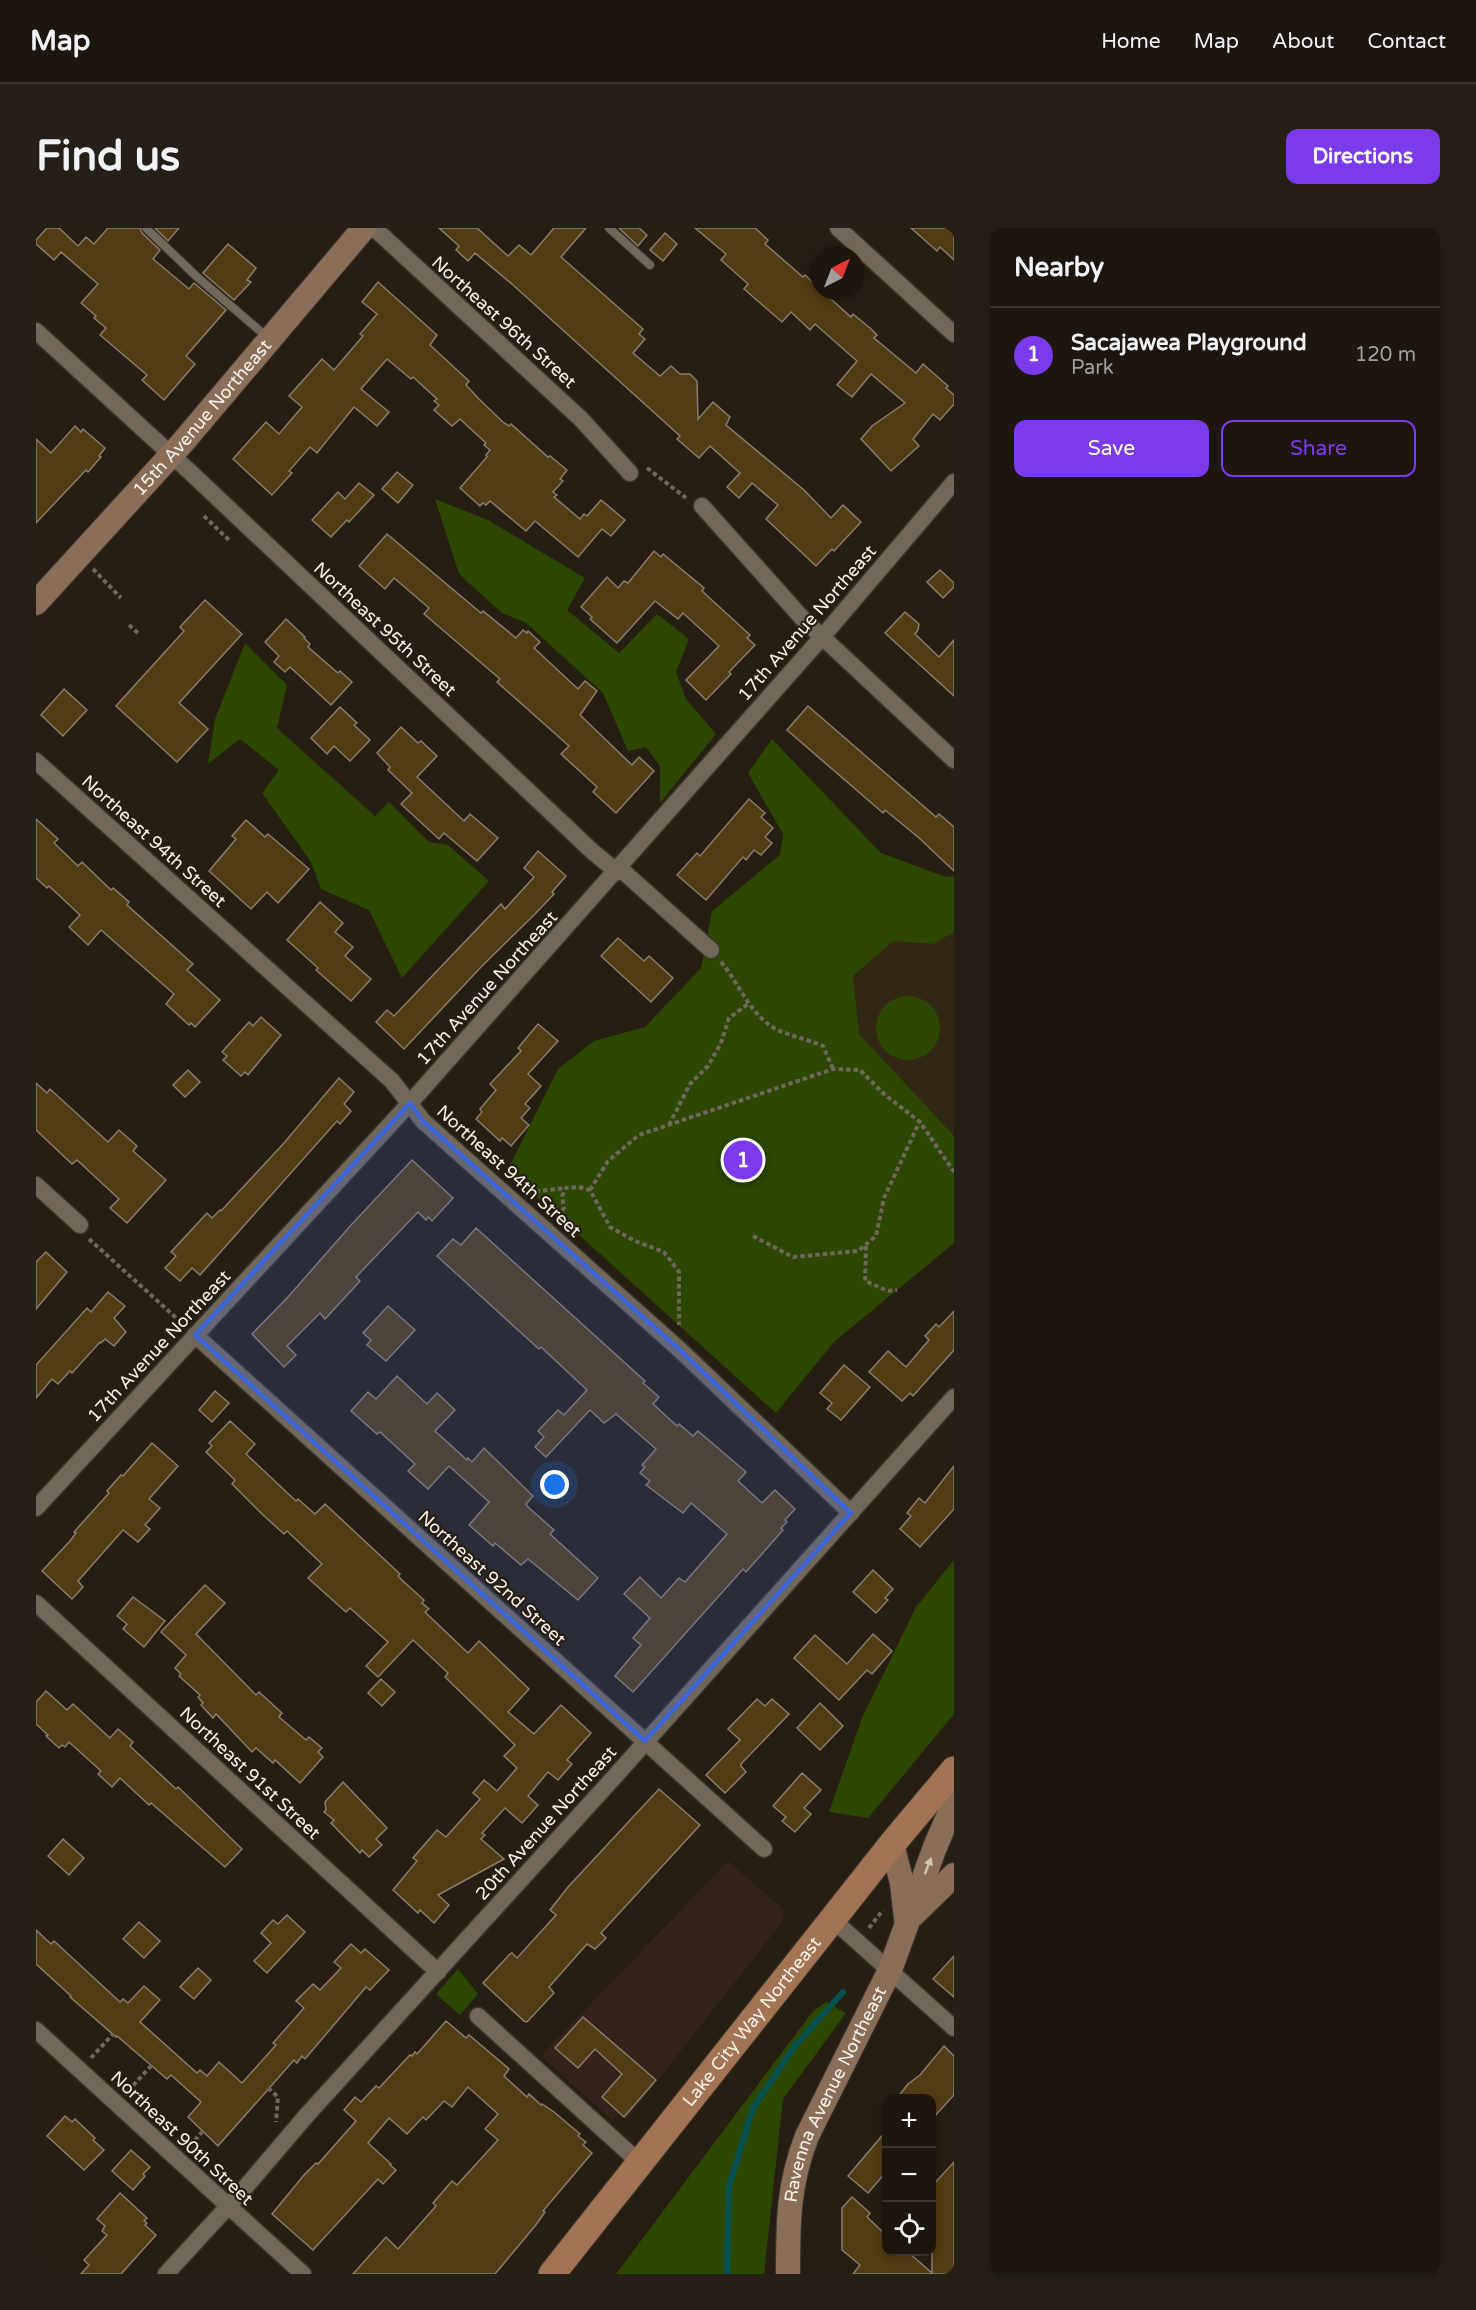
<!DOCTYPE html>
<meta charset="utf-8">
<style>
:root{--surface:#1c160e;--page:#251f17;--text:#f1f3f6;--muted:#a09f9e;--line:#3a352e;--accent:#7c3aed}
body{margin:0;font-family:"Varela Round",sans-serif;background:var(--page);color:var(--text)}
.controls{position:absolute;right:18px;bottom:18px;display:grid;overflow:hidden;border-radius:12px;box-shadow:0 3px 9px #0003}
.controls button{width:54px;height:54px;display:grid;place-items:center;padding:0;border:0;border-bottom:2px solid var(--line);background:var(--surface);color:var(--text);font:30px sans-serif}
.compass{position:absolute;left:774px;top:18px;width:54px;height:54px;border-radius:50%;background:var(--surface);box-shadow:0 3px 9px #0003;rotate:42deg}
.you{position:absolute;left:519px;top:1257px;width:21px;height:21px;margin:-15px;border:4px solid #fff;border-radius:50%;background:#1a73e8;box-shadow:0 0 0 9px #1a73e833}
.badge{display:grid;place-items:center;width:39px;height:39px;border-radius:50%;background:var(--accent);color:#fff;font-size:20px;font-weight:700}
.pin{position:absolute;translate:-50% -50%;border:3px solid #fff;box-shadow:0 2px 6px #0006}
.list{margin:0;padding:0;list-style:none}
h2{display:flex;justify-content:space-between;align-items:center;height:78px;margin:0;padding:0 24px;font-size:26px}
h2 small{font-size:20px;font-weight:400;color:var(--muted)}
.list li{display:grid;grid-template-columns:39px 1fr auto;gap:18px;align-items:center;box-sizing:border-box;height:96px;padding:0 24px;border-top:2px solid var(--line)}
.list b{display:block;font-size:22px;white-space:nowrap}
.list p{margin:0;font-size:20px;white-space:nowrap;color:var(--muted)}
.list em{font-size:20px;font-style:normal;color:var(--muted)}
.actions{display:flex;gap:12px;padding:18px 24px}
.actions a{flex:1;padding:14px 0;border:2px solid var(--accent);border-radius:12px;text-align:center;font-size:21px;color:var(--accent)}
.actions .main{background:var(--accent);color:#fff}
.icon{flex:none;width:33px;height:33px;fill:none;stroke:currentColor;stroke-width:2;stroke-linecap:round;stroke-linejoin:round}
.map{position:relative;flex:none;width:918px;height:2046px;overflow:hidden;border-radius:12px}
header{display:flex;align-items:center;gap:36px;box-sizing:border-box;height:84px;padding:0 30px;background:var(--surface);border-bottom:2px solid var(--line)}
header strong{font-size:28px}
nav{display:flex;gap:33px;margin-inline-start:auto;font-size:21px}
.intro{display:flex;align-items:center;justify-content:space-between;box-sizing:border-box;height:144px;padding:0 36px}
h1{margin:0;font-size:42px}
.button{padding:15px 27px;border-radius:12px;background:var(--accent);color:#fff;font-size:21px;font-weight:700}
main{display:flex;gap:36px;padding:0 36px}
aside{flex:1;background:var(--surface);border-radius:12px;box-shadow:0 3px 9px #0003}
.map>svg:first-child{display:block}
</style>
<header>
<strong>Map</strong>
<nav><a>Home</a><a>Map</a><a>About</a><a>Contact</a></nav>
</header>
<div class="intro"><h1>Find us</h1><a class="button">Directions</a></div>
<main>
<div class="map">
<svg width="918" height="2046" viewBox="0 0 918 2046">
<rect width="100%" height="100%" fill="#261e12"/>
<!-- commercial -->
<polygon fill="#34221c" points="692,1633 744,1678 748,1683 747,1693 593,1889 589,1891 582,1886 576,1892 505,1828"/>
<!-- built -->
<polygon fill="#322715" points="918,656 918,915 695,713 892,685"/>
<!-- green -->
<g fill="#2c4700">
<polygon points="399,271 452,292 549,350 531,382 583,425 621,386 653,411 640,444 650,471 680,506 624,575 624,538 610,519 592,523 567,465 490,395 466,385 423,346"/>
<polygon points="209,415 251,457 241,500 339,588 353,574 393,614 412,617 453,653 366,750 333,682 285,661 275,634 226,565 243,542 204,511 172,536 179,491"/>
<polygon points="736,511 845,625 910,649 918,648 918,704 897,716 857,713 817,748 823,806 918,908 918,1015 798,1114 740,1185 480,950 484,944 473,939 522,841 558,813 609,799 665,740 676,683 744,627 747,606 712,545"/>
<circle cx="872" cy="800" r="32"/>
<polygon points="918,1332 918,1486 832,1590 793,1584 826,1490 880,1379"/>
<polygon points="422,1741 442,1766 424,1787 400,1766"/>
<polygon points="790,1774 810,1785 747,1871 728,2046 580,2046 777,1783"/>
</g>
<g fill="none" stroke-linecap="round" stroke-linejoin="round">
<!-- stream -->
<polyline stroke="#055051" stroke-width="6" points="691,2046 693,1958 717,1880 758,1819 807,1764"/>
</g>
<!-- building -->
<g fill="#523c13" stroke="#887e70" stroke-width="1.5">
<polygon points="11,0 23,0 42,18 50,9 58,16 72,0 104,0 106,5 124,22 117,31 153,61 158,55 190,82 150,128 159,136 128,172 106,152 111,147 64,107 70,100 58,90 60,88 45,75 62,56 25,24 18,32 0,16 0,12"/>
<polygon points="119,0 143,0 132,13"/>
<polygon points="403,0 441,0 472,28 483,17 495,27 518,0 550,0 525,29 607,101 603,106 609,111 597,125 624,148 635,138 644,146 654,146 661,153 662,191 677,174 694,189 690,197 768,262 795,290 807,277 825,294 798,323 796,321 780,338 730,291 742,277 716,255 703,270 691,259 704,245 674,218 663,230 641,211 644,208 477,57 439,25 432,33 420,22 423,18"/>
<polygon points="583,0 603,0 611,7 602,18"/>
<polygon points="659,0 719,0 732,12 729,16 767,49 769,47 783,60 783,63 786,63 815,89 817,86 834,100 841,107 838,110 880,145 887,136 912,158 910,160 918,167 918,176 904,192 897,186 877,211 883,218 855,243 825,211 836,198 869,175 835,146 816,169 801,157 821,133 779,96 774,102 755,84 746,94 708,61 712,56 685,32 690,26"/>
<polygon points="875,0 918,0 918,32 904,19 901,23"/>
<polygon points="629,5 641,16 627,33 614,22"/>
<polygon points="192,16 220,40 211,52 215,54 198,72 167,45"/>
<polygon points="342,54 401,107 394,117 433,153 430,157 443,171 468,195 473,198 475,196 512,229 514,228 531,242 524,251 527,253 517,264 521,267 518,269 544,291 548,286 551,288 565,272 589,292 575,308 566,301 542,329 499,293 490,303 454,273 450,277 447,275 444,278 424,260 451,229 450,227 454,222 448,217 450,215 424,191 416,198 398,182 403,177 398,173 401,171 377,149 375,151 351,131 325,161 353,184 341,198 318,179 281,225 274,219 253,243 256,245 236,267 197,231 230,194 243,206 266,179 253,168 286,131 298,142 327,108 324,106 341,86 326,74"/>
<polygon points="39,198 45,204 47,201 69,220 63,228 65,229 52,244 50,242 0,295 0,211 15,225"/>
<polygon points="361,244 377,257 362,275 346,261"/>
<polygon points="323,255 338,267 313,294 311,292 295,309 276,292 302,264 309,271"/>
<polygon points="351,306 445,385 447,383 480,410 487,402 491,405 492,403 504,414 498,420 542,461 549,453 561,463 544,487 596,537 603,529 618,543 580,585 557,564 561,559 525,526 533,518 461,454 464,451 388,386 393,380 358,350 349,361 323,338"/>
<polygon points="618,323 625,329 627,326 668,360 666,363 714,407 711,410 719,417 693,444 695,446 670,472 650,452 683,418 647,385 642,391 619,373 581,415 554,391 556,389 545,379 571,349 582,360 588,353 592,355"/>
<polygon points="904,342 918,355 918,359 907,370 891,354"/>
<polygon points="169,372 206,406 143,475 172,501 141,534 80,478 148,403 144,399"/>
<polygon points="869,384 883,396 882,402 879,406 903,429 918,412 918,468 849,405"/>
<polygon points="250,391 269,409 268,410 274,416 272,419 302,445 304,443 316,454 295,477 254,439 249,444 238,434 243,428 229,414"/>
<polygon points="28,461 51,482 27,508 5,487"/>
<polygon points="772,478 900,589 903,586 918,599 918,643 882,609 849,582 847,585 751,502"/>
<polygon points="304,479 321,495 318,497 334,512 314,533 298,518 291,526 275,510"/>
<polygon points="365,499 382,515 385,513 401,528 381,549 428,593 434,586 462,610 441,633 408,605 403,611 365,576 376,565 352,542 354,539 341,525"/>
<polygon points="713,571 729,585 725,589 737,600 729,609 736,615 725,627 718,622 710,632 707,629 670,672 641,647 661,625 664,628"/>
<polygon points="0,591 22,611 18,615 42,638 46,634 75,662 77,660 93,674 91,677 157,736 151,742 184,772 159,799 155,795 153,797 130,776 138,766 65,702 52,717 33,699 44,687 13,658 11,660 0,650"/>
<polygon points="210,592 229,609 232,606 273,641 242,675 231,664 215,681 173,643 200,611 196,608"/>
<polygon points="502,623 530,648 516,664 518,666 499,686 446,738 368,821 340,794 351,782 358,788 465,676 469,681 498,649 488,640"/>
<polygon points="284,674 307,695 299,704 317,719 309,728 335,751 315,773 280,742 282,740 251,712"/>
<polygon points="582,710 608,733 613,728 637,750 615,774 565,728"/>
<polygon points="225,789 245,807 212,847 209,844 205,848 187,832 191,828 186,824 213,794 217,798"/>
<polygon points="502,796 522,813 492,846 505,858 489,876 494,880 485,890 493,897 475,918 466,910 464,913 440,891 446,884 444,881 460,862 454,856 485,823 482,820"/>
<polygon points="152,842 164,854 149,869 137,857"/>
<polygon points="303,850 318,864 308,876 315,883 304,896 301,893 164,1047 156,1040 144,1053 129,1040 140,1028 135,1024 171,985 176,990 184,982 185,983 248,915"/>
<polygon points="0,855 11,865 14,861 72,914 83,902 101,918 97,923 130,952 91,995 74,980 83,971 41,932 36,936 0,902"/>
<polygon points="376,932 417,970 396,993 392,989 390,992 382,984 320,1049 324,1053 289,1091 284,1085 251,1118 260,1127 248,1139 216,1106 252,1069 316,996"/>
<polygon points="440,1000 609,1153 607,1155 623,1169 617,1176 641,1198 643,1196 657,1208 662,1203 710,1244 702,1253 726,1275 739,1262 759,1281 749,1292 751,1294 745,1300 747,1302 710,1344 707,1341 597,1464 579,1448 605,1417 597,1410 614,1390 588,1366 604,1349 625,1370 643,1350 649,1354 691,1306 655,1275 647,1285 610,1257 614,1253 604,1245 609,1239 606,1237 620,1221 580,1186 568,1195 554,1182 510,1229 499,1219 508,1209 502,1203 522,1182 528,1187 551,1162 505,1119 503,1121 483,1103 401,1028 417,1011 425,1017"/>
<polygon points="10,1024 31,1044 0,1081 0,1034"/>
<polygon points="72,1064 89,1078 78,1090 90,1104 78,1118 69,1111 65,1115 64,1114 36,1145 34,1143 22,1156 16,1151 0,1170 0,1137 51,1080 55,1084"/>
<polygon points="352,1078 379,1102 350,1133 331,1117 335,1112 327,1105"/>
<polygon points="918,1083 918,1122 877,1168 874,1165 866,1173 833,1144 852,1123 870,1139 893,1112 889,1108 900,1096 903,1099"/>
<polygon points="808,1137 834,1159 805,1192 791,1181 796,1175 784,1165"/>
<polygon points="361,1148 391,1176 401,1165 419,1182 399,1203 431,1232 432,1230 436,1234 448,1220 497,1268 490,1276 492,1279 518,1302 514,1306 562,1350 542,1372 492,1331 485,1337 459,1315 457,1318 433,1297 453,1274 413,1238 392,1261 372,1243 379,1236 344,1204 341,1206 315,1183 332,1164 340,1171"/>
<polygon points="179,1163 193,1175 176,1194 163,1182"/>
<polygon points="194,1193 219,1216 210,1226 260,1273 262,1271 279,1286 289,1276 364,1346 362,1348 368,1354 388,1372 386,1375 393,1381 389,1384 432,1425 443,1413 493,1461 472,1484 498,1506 525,1477 555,1505 531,1532 536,1536 522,1552 512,1544 492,1568 502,1577 486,1595 469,1580 446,1605 449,1607 445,1611 468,1631 402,1667 413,1677 398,1695 384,1682 382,1685 357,1662 381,1633 377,1630 401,1602 410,1609 444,1571 437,1565 448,1552 461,1563 481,1540 468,1528 479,1517 409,1449 412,1445 377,1412 342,1449 330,1438 352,1414 314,1380 310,1384 272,1350 286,1336 251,1303 248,1306 226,1286 196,1256 199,1252 170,1224 176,1218 173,1215"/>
<polygon points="116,1215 142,1238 113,1271 124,1280 109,1297 114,1301 102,1314 87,1302 42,1353 47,1359 36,1371 6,1343 34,1313 40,1305 38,1304 73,1265 71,1263 85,1247 87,1248"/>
<polygon points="918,1238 918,1281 884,1319 864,1301 875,1288 871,1285 883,1270 889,1275"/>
<polygon points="837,1342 857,1361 849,1370 852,1372 840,1385 817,1364"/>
<polygon points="169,1357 189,1375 160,1406 220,1467 223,1464 246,1485 243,1489 270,1512 273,1509 286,1520 282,1524 287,1529 264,1555 239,1532 237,1535 220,1520 216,1524 180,1486 177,1490 165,1477 167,1475 162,1469 164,1467 143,1448 145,1446 139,1440 150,1427 125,1404"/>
<polygon points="97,1369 129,1393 108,1419 87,1401 91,1396 81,1388"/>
<polygon points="837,1406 856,1423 836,1446 831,1442 803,1472 758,1430 779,1407 811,1436"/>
<polygon points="345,1451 359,1464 346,1478 332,1465"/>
<polygon points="10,1463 31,1482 37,1476 74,1510 82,1501 97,1514 94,1518 96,1520 140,1561 142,1559 164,1580 206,1621 189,1639 115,1575 113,1577 84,1550 76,1559 62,1546 65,1543 33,1514 29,1519 26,1517 23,1520 10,1508 12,1507 0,1496 0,1474"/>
<polygon points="721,1471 729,1478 736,1471 753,1486 705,1536 705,1538 710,1544 689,1565 670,1547 704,1512 692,1501"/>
<polygon points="784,1475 807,1498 784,1522 761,1500"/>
<polygon points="766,1545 785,1562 768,1580 775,1586 759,1604 746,1593 750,1589 737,1578"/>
<polygon points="307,1554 351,1600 340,1611 346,1617 333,1629 326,1622 324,1625 295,1595 298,1592 288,1584 290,1582 289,1574"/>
<polygon points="623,1561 664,1597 565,1705 570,1710 559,1721 551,1716 513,1759 518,1765 491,1794 488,1793 447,1755 474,1726 476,1725 481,1730 520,1687 514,1682 532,1659"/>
<polygon points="27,1611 48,1630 33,1647 12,1628"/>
<polygon points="251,1687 269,1704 231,1745 218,1733 235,1715 225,1705 237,1692 242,1696"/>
<polygon points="103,1694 124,1713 108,1730 87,1711"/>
<polygon points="0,1702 15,1716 18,1713 84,1774 87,1771 92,1775 108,1758 124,1772 104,1794 161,1845 164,1842 171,1848 183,1834 206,1855 240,1817 237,1815 268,1780 260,1773 277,1756 284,1762 305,1740 298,1734 315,1716 325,1725 329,1721 353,1742 334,1762 330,1759 269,1831 266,1828 261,1835 258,1832 182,1918 152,1889 165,1874 135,1847 131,1851 81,1808 80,1809 34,1769 35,1768 0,1736"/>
<polygon points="918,1728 918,1769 897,1751"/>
<polygon points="162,1740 175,1752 158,1771 144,1759"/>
<polygon points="547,1789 620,1852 588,1889 566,1869 586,1846 559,1821 542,1840 519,1820"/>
<polygon points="410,1793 430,1810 433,1807 473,1841 468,1848 491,1869 493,1866 505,1877 506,1876 518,1884 544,1906 542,1908 550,1914 547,1917 556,1925 507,1983 509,1984 499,1998 459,2046 317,2046 350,2009 362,2021 400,1978 397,1975 416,1953 421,1957 462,1912 449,1901 462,1886 432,1859 416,1879 408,1873 390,1892 387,1889 371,1906 353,1890 332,1915 355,1936 354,1937 360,1942 347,1956 342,1951 277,2022 236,1986 268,1947 280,1935 282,1936 320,1893 308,1882 319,1869 325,1874 340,1858 343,1860 374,1827 376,1828 379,1824 381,1826"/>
<polygon points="908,1818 918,1828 918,1867 896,1891 896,1870 861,1870 872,1856 884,1847"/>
<polygon points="29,1888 36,1894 39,1891 59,1910 57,1912 68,1922 48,1942 11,1908"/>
<polygon points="850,1903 850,1944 832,1965 812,1948"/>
<polygon points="95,1922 114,1939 107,1946 109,1948 97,1962 76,1943"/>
<polygon points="918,1934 918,2046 817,2046 824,2037 806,2022 806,1980 816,1969 834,1985 831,1989 850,2007 850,2024 872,2024 896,2045 896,1958"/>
<polygon points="84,1965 111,1990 108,1993 111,1995 109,1997 120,2007 85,2046 45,2046 53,2037 48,2032 71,2007 66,2003 69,1998 61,1991"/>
</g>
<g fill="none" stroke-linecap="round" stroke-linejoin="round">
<!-- lane casing -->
<g stroke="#3d372f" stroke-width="10">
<g id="lane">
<polyline points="110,0 160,48 231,109"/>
<polyline points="573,0 614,37"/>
</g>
</g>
<!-- street casing -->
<g stroke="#3d372f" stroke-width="19">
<g id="street">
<polyline points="338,0 545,191 594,245"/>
<polyline points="802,0 918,106"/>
<polyline points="0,103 153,243 557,624 579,642 589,645 675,722"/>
<polyline points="666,278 767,391 918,532"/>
<polyline points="0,533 356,853 387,893 643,1121 815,1285"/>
<polyline points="0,957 44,997"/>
<polyline points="159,1107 728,1621"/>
<polyline points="0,1280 374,875 787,408 918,254"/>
<polyline points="0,1375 402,1744"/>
<polyline points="796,1691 918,1800"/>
<polyline points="442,1788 604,1935"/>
<polyline points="0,1802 267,2046"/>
<polyline points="130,2046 208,1961 270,1888 581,1546 918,1169"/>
</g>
</g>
<!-- secondary casing -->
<g stroke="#3d372f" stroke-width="26">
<g id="secondary">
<path id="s1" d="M0,375L147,214L328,0"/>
<polyline points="856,1616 866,1655 870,1691"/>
<polyline points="877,1687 918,1647"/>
<path id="s2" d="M752,2046C752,1994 752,1957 771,1908L854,1742L899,1619L918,1575"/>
</g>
</g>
<!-- primary casing -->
<g stroke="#3d372f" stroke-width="29">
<g id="primary">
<path id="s3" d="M516,2046L856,1616L918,1542"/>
</g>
</g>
<!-- path -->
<g stroke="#6f675d" stroke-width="4" stroke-dasharray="4.5 3" stroke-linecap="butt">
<polyline points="611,240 650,270"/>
<polyline points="168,288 193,312"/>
<polyline points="57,341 85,370"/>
<polyline points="93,397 104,407"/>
<path d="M685,734C703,755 713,785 738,800C753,808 771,811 787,818L797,841"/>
<polyline points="633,897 654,856 672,838 685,815 693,790 712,776"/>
<polyline points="554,962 572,933 603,907 797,841 824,842 848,866 884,894 918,944"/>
<polyline points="492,964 530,960"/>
<polyline points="522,989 528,980 526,968 530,960 543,959 554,962 574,999 599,1013 628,1024 643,1044 643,1097"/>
<polyline points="717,1008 757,1029 822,1023 840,1008 848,970 883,895"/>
<polyline points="53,1011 147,1096"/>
<polyline points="830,1018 829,1053 852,1063 861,1062"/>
<polyline points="833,1700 847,1682"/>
<polyline points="55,1830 77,1806"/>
<polyline points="232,1860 242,1869 240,1894"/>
<polyline points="92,1863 116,1837"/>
<polyline points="154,1918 166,1904"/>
</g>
<!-- lane -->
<use href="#lane" stroke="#71685a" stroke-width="8"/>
<!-- street -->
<use href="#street" stroke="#71685a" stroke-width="16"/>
<!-- secondary -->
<use href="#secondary" stroke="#8a6e57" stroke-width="24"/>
<!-- primary -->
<use href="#primary" stroke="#a37453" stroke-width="27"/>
</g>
<!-- one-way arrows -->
<defs><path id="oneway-solid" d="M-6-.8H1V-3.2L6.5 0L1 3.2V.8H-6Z" transform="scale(1.5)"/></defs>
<use fill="#d1c3b6" href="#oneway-solid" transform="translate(892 1638) rotate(-69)"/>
<!-- marked area -->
<path fill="#3e66db" fill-opacity="0.2" stroke="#3e66db" stroke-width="4.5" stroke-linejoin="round" d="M374,875L387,893L643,1121L815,1285L609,1513L159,1107Z"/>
<g text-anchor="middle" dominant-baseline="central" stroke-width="4.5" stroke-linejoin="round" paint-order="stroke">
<!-- street labels -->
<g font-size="18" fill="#f7f1e9" stroke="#261e12">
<text transform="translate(468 94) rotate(42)">Northeast 96th Street</text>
<text stroke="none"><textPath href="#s1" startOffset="249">15th Avenue Northeast</textPath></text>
<text transform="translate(771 395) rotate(-49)">17th Avenue Northeast</text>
<text transform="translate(349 401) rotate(43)">Northeast 95th Street</text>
<text transform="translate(118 613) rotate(42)">Northeast 94th Street</text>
<text transform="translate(451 760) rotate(-48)">17th Avenue Northeast</text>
<text transform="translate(473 943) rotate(42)">Northeast 94th Street</text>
<text transform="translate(123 1118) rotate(-47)">17th Avenue Northeast</text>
<text transform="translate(456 1350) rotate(42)">Northeast 92nd Street</text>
<text transform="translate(214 1545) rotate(43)">Northeast 91st Street</text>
<text transform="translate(510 1595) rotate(-48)">20th Avenue Northeast</text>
<text stroke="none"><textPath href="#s3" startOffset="322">Lake City Way Northeast</textPath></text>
<text stroke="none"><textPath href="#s2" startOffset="189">Ravenna Avenue Northeast</textPath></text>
<text transform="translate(146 1910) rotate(43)">Northeast 90th Street</text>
</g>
</g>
</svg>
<div class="controls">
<button>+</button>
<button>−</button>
<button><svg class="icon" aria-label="locate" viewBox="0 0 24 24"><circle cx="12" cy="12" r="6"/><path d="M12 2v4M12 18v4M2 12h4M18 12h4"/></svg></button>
</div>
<svg class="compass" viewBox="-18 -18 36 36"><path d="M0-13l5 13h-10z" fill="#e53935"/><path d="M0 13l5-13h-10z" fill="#a09f9e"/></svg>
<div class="you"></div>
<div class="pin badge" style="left:707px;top:932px">1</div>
</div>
<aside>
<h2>Nearby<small></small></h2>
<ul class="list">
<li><span class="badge">1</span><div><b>Sacajawea Playground</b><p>Park</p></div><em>120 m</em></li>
</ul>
<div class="actions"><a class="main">Save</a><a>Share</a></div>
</aside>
</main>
